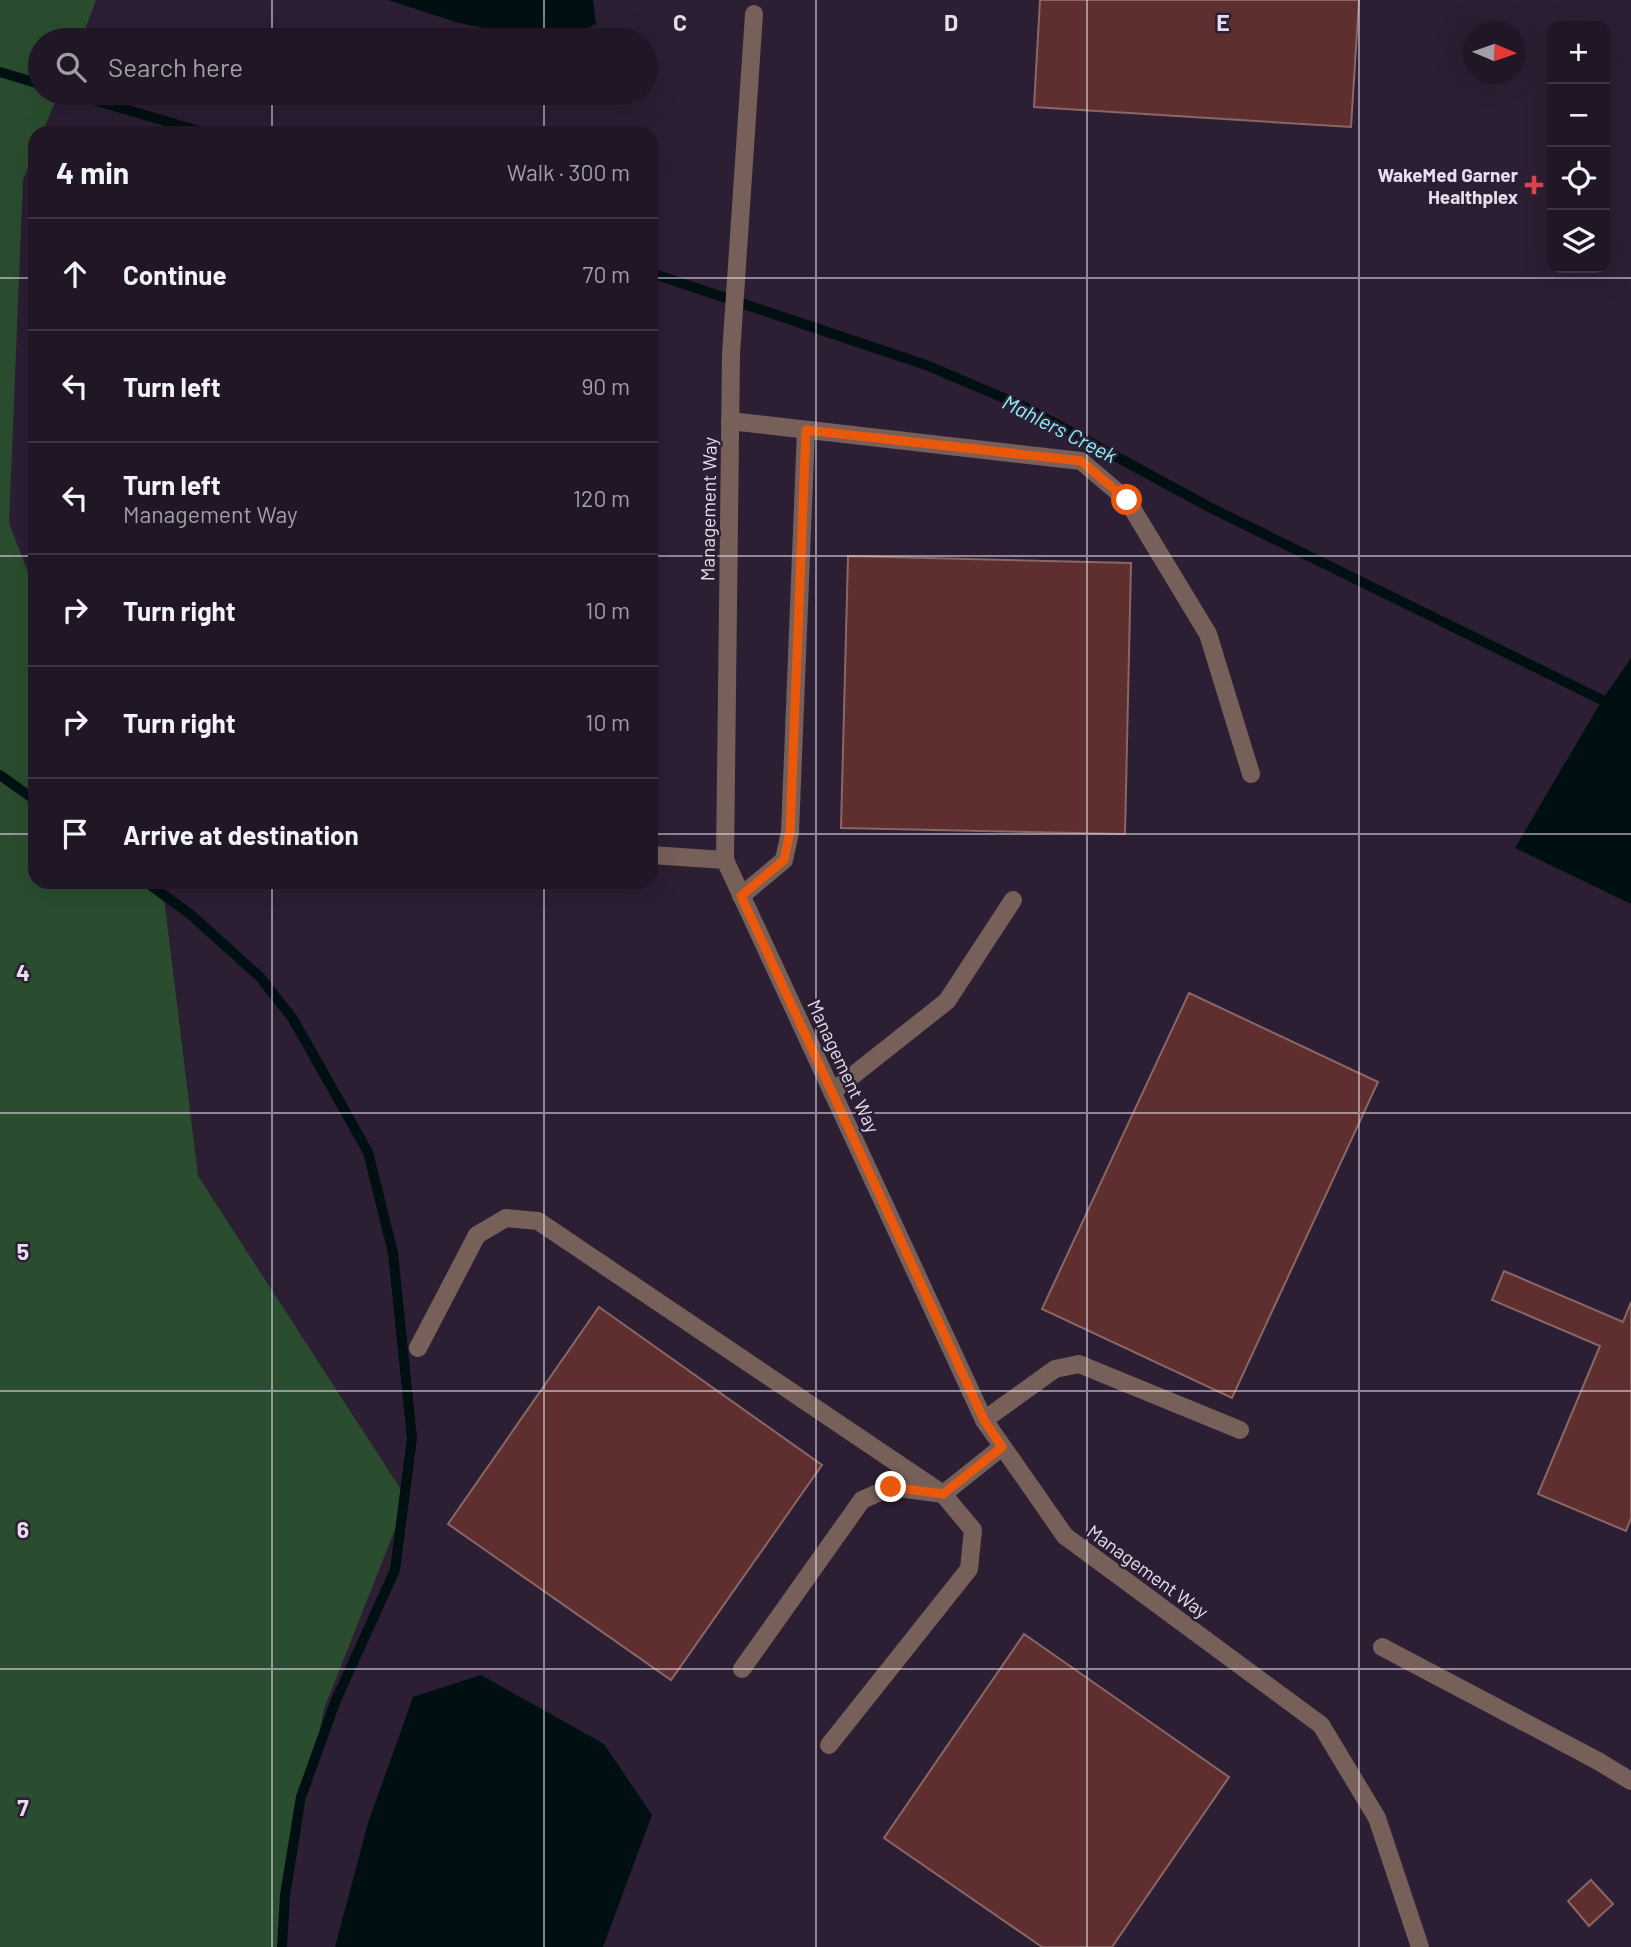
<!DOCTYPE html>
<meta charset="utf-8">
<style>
:root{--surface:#211626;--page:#2d2332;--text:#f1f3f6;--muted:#a29fa7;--line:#3e3543}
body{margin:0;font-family:Barlow,sans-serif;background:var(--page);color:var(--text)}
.controls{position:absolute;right:21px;top:21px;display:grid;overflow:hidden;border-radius:14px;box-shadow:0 7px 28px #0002}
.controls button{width:63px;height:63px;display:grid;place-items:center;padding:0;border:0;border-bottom:2px solid var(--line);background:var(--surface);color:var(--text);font:35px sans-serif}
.compass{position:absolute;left:1463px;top:21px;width:63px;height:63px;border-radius:50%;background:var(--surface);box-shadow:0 7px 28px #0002;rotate:92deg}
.stop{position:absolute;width:21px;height:21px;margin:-16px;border:5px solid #ea580c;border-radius:50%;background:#fff}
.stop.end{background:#ea580c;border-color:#fff;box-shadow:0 2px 7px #0008}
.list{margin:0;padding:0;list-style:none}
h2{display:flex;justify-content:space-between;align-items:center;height:91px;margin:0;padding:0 28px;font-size:30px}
h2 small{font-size:23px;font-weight:400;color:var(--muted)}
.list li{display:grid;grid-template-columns:46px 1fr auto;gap:21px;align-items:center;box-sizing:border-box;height:112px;padding:0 28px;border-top:2px solid var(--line)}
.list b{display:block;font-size:26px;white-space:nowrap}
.list p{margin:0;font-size:23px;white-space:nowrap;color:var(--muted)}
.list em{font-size:23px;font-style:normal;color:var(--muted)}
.icon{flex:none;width:38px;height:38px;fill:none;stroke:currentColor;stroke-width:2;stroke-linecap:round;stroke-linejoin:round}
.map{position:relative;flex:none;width:1631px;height:1947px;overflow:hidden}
.search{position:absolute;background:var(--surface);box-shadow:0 7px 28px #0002;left:28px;top:28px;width:630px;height:77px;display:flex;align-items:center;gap:18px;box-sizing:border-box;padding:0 24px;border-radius:38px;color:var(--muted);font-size:26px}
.panel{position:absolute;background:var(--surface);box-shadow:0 7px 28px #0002;left:28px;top:126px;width:630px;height:763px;border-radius:21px}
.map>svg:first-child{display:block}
</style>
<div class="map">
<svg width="1631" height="1947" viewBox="0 0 1631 1947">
<rect width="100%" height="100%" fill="#2c1e33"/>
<!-- green -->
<polygon fill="#2a4d2f" points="0,0 96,0 81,40 40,40 40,93 59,93 42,133 35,133 35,151 23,180 9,523 35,591 35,882 156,882 164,898 198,1176 407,1499 324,1709 277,1947 0,1947"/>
<!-- water -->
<g fill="#001012">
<polygon points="388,0 593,0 596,24 564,40 540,40 459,23"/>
<polygon points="1631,658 1631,904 1515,848 1602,700"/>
<polygon points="481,1675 604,1744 652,1815 603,1947 335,1947 368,1823 413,1697"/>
</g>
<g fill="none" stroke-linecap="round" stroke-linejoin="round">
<!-- stream -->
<g stroke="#001012" stroke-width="10">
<polyline points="0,72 40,84"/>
<polyline points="70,93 206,133"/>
<polyline points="651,273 926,365 1023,406 1209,507 1602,700"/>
<polyline points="0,775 35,800"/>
<polyline points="146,882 190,914 260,977 293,1019 368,1152 393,1253 412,1438 395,1570 336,1700 301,1797 285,1895 282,1947"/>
</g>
</g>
<!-- building -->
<g fill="#5e2f2e" stroke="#8a6766" stroke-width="2">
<polygon points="1040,0 1359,0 1351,127 1034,107"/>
<polygon points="848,556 1131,563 1125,834 841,828"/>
<polygon points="1189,993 1378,1082 1232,1398 1042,1309"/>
<polygon points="1504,1271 1623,1322 1631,1302 1631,1518 1626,1531 1538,1494 1600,1346 1492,1300"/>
<polygon points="599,1307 822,1465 671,1680 448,1524"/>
<polygon points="1024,1634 1229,1777 1112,1947 1042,1947 884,1838"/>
<polygon points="1591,1880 1613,1904 1589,1926 1568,1901"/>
</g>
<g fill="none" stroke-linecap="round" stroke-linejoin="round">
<!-- lane -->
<g stroke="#766059" stroke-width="18">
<polyline points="730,421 1081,461 1127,500 1208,634 1251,774"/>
<polyline points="651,855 725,860"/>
<polyline points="741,896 784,860 790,832 806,430"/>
<polyline points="832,1092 947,1001 1013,900"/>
<polyline points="418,1348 477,1235 506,1218 538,1221 943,1494 973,1530 969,1569 829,1745"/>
<polyline points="984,1420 1055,1369 1079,1364 1240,1430"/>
<polyline points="1382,1647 1598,1761 1631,1781"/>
<polyline points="742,1669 862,1500 891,1487 943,1494 1002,1447"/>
</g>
<!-- street -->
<polyline stroke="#766059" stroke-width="18" points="754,14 731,354 725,860 984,1420 1065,1536 1321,1725 1377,1818 1420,1947"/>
</g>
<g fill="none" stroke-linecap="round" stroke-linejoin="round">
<!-- route -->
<polyline stroke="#ea580c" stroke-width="9" points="891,1487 943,1494 1002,1447 984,1420 741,896 784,860 790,832 806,430 1081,461 1127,500"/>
</g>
<!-- grid -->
<path fill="none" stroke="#e7ddec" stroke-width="2" stroke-opacity="0.55" d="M272,0V40M544,0V40M816,0V1947M1087,0V1947M1359,0V1947M272,93V133M544,93V133M0,278H35M651,278H1631M0,556H35M651,556H1631M0,834H35M651,834H1631M272,882V1947M544,882V1947M0,1113H1631M0,1391H1631M0,1669H1631"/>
<!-- markers -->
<path fill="#e0444e" stroke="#2c1e33" stroke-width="2.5" d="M1530.5 174.5h7v7h7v7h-7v7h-7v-7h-7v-7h7z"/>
<g text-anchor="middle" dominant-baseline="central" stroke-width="5" stroke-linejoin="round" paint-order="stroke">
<!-- poi labels -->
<g font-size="19" font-weight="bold" fill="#e7ddec" stroke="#2c1e33" text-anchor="end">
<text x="1518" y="174">WakeMed Garner<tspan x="1518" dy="22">Healthplex</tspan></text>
</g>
<!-- street labels -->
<g font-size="19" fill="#e7ddec" stroke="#2c1e33">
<text transform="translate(708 509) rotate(-89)">Management Way</text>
<text transform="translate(844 1066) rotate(65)">Management Way</text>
<text transform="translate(1148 1571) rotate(36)">Management Way</text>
</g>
<!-- water labels -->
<g font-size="21" font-style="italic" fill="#89f2fb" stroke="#2c1e33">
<text transform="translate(1060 428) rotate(27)">Mahlers Creek</text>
</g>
</g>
<g font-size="23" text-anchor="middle" font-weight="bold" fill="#e7ddec" stroke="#2c1e33" stroke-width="5" stroke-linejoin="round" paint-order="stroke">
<text x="680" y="31">C</text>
<text x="951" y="31">D</text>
<text x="1223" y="31">E</text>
<text x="23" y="981">4</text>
<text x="23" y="1260">5</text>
<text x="23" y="1538">6</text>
<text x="23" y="1816">7</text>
</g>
</svg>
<div class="controls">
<button>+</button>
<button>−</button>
<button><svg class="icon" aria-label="locate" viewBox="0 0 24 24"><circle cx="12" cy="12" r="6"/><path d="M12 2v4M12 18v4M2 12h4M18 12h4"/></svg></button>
<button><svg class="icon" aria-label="layers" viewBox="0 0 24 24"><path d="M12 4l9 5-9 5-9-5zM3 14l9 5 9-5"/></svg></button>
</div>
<svg class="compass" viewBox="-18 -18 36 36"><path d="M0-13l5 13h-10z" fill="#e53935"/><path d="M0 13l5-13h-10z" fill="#a29fa7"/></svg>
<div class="stop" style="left:1127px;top:500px"></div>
<div class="stop end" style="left:891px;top:1487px"></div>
<div class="search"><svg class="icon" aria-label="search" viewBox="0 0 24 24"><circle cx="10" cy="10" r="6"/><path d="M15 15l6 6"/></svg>Search here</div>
<section class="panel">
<h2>4 min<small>Walk · 300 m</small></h2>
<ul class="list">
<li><svg class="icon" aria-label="ahead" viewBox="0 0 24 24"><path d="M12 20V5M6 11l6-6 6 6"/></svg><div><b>Continue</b></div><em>70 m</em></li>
<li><svg class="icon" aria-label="left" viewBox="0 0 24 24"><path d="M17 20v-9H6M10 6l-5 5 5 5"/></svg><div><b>Turn left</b></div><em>90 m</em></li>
<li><svg class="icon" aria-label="left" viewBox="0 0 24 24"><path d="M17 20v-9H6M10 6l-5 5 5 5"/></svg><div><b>Turn left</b><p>Management Way</p></div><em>120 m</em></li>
<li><svg class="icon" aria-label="right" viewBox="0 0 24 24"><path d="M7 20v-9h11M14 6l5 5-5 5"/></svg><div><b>Turn right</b></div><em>10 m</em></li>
<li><svg class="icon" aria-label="right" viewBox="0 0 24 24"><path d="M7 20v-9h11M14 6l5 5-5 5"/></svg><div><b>Turn right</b></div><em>10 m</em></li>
<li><svg class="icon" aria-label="arrive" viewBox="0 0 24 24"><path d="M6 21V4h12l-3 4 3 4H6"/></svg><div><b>Arrive at destination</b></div></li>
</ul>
</section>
</div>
